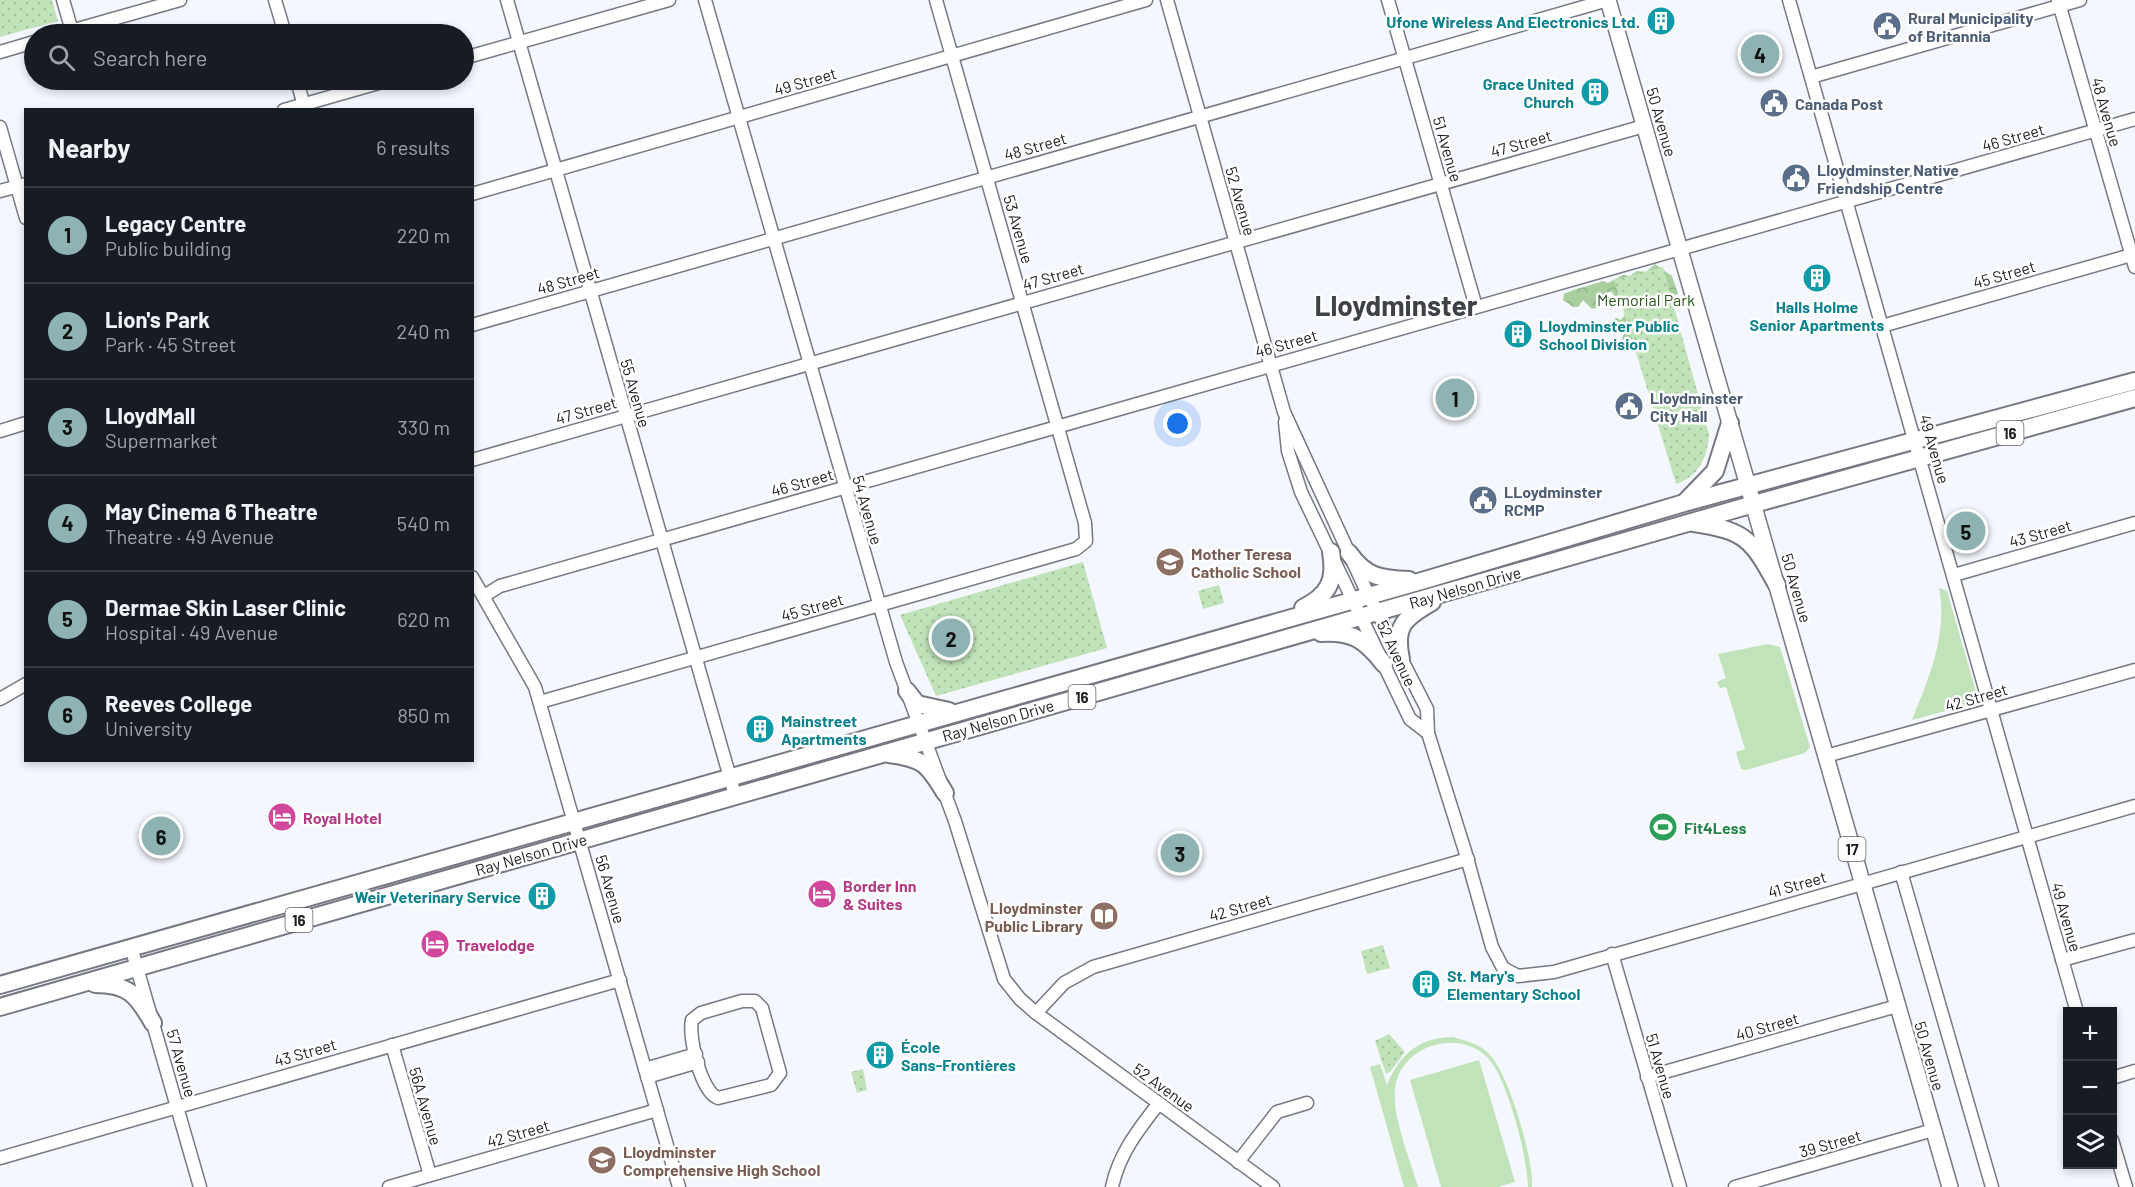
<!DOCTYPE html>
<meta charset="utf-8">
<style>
:root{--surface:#171b24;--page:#242831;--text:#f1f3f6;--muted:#9ea1a6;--line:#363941;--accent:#8fb3b2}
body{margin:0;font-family:Barlow,sans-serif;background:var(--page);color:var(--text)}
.controls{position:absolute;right:18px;bottom:18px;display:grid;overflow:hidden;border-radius:0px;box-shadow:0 3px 9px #0003}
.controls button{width:54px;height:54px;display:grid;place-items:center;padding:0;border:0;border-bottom:2px solid var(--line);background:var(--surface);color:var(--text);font:30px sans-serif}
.you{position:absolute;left:1178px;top:424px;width:21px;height:21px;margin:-15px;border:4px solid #fff;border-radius:50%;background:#1a73e8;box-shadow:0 0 0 9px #1a73e833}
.badge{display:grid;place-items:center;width:39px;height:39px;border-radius:50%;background:var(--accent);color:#111;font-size:20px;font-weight:700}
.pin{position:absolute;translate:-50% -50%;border:3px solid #fff;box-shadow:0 2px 6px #0006}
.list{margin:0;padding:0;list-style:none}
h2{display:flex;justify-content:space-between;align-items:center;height:78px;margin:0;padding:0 24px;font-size:26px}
h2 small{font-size:20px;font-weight:400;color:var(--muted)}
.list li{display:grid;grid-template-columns:39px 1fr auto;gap:18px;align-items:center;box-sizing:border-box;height:96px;padding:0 24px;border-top:2px solid var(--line)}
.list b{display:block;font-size:22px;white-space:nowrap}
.list p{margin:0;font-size:20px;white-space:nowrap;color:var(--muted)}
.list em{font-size:20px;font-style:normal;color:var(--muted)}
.icon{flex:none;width:33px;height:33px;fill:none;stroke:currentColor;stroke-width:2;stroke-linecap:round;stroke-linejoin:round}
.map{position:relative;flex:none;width:2135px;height:1187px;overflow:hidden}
.search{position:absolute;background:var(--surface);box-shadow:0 3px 9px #0003;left:24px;top:24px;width:450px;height:66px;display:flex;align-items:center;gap:15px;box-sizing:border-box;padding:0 21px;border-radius:33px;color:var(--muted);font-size:22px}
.panel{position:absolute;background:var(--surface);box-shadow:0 3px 9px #0003;left:24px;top:108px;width:450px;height:654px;border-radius:0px}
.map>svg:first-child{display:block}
</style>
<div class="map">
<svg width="2135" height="1187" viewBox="0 0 2135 1187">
<defs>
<pattern id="forest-crowns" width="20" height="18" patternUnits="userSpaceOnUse" patternTransform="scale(1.5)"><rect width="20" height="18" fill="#a9cf9f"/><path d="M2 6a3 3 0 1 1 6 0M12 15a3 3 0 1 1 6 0" fill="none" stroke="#91b189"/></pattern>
<pattern id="park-dots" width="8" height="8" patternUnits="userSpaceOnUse" patternTransform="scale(1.5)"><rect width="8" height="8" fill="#c1e3b9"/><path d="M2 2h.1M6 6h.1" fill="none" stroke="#a5c29f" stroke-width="1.8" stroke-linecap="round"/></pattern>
</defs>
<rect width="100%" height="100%" fill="#f5f7fe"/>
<!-- grass -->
<g fill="#c1e3b9">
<path d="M1939,588L1947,591L1979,702L1912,720C1929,678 1948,634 1939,588Z"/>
<polygon points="1768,644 1780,647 1810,747 1805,753 1746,770 1741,769 1736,752 1745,749 1726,687 1720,688 1717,682 1726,678 1718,654"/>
<path d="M1453,1037C1466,1041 1481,1044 1490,1055C1509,1075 1534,1159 1532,1187H1528C1528,1159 1507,1076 1487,1057C1457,1028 1400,1046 1395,1089C1392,1117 1410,1159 1418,1187H1404L1370,1067L1380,1064L1387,1085C1400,1054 1418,1038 1453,1037Z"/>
<polygon points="1479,1060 1515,1182 1498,1187 1441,1187 1410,1080"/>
</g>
<!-- forest -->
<g fill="url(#forest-crowns)">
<path d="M1655,264L1672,276L1678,294L1672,296L1664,290L1623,303L1616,300L1612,292H1608L1601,306L1592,309L1583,300L1578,307H1573L1563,300L1564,294C1576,288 1590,286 1603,281L1608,283L1623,275L1630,276L1637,271L1646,272Z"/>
<polygon points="1625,315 1633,339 1628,347 1623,348 1620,344 1624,333 1620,328 1613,329 1609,323 1616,318 1621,320"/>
</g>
<!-- park -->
<g fill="url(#park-dots)">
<polygon points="0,0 52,0 58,21 0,37"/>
<path d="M1663,267L1709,434C1708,457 1698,477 1676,484L1614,280Z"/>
<polygon points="1083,562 1107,648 936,696 900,615"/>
<polygon points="1219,585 1224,603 1203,609 1198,591"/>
<polygon points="1383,945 1390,968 1367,974 1361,951"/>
<polygon points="1389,1034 1405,1052 1390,1072 1386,1074 1375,1041"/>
<polygon points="863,1069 867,1090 857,1093 851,1072"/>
</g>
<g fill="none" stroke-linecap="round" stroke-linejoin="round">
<!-- minor casing -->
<g stroke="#767982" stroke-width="15">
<g id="minor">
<polyline points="63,0 72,31"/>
<polyline points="275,0 285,34"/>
<polyline points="507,0 735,795"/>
<polyline points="705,0 896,662 955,821 1004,979 1020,999 1036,1013 1273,1187"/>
<polyline points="1167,0 1284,412 1366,590 1427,709 1428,733 1465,851 1492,947 1503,968 1518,976 1554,972 2135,806"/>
<polyline points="1388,0 1476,307"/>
<polyline points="1789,0 2077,1012"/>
<polyline points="2058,0 2135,267"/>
<polyline points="60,34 180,0"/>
<polyline points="0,52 34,42"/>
<polyline points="464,58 669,0"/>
<polyline points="1811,77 2080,0"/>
<polyline points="297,80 305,110"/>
<polyline points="284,110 389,80"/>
<polyline points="0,127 26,218"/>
<polyline points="0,191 26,184"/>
<polyline points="472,194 1146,0"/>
<polyline points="472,325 1608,0"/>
<polyline points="1882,326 2135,254"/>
<polyline points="1285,422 1288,451 1301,492 1410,719 1428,733"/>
<polyline points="0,431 26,423"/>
<polyline points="472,460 1644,126"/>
<polyline points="1954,575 2135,523"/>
<polyline points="472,577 535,687 679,1187"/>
<polyline points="484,596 500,586 2135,119"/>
<polyline points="0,699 26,684"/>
<polyline points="540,702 1076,549 1086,541 1085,523 936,0"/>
<polyline points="1826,756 2135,670"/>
<polyline points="1901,872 1992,1187"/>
<polyline points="131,947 200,1187"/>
<polyline points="1612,954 1680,1187"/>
<polyline points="2062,960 2135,940"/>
<path d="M742,1001H755L762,1008L780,1073L771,1085L718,1098C701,1092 688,1037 692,1020L701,1013Z"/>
<polyline points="1036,1013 1064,983 1093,967 1468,859"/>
<polyline points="392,1045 430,1175"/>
<polyline points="645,1069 696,1054"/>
<polyline points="647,1077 698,1062"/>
<polyline points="1647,1077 1897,1006"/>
<polyline points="2112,1078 2135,1071"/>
<polyline points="2112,1140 2126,1187"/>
<polyline points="0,1158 620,980"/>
<polyline points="1238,1162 1277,1112 1307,1103"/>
<polyline points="389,1187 657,1110"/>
<path d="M1112,1187C1119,1154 1138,1130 1159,1103"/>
<polyline points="1735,1187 1933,1130"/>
</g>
</g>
<!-- major casing -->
<g stroke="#767982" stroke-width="18">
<polyline id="major" points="1608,0 1950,1187"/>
</g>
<!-- highway casing -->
<g stroke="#767982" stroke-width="20">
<g id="highway">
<polyline points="1686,501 1715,471 1730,423"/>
<path d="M1694,523C1747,531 1752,540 1777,585"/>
<path d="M1349,553C1366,577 1380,579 1409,580"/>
<path d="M1303,608C1329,595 1336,580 1331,552"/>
<path d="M1321,633C1353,631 1365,640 1384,664"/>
<path d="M1401,659C1394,626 1404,618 1432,602"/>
<polyline points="907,691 917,704 949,711"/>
<path d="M889,754C922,758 928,764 945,793"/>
<path d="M95,984C129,984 137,995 153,1023"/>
<polyline points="0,985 1425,580 1684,503 2135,381"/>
<polyline points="0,1007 1747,506 2135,398"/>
</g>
</g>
<!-- minor -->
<use href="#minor" stroke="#fff" stroke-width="12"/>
<!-- major -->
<use href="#major" stroke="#fff" stroke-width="15"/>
<!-- highway -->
<use href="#highway" stroke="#fff" stroke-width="16"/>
</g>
<!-- icons -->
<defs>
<g id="building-disc" transform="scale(1.5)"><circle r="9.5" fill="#0f9aa8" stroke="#fff"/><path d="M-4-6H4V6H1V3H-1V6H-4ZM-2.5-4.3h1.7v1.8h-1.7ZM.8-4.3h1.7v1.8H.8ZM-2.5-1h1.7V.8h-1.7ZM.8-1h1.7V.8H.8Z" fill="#fff"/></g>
<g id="civic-disc" transform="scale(1.5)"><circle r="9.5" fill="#5c6f8a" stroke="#fff"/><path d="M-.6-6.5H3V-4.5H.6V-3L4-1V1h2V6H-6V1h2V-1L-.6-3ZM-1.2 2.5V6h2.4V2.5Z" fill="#fff"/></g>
<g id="school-disc" transform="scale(1.5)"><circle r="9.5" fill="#8d6e63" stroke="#fff"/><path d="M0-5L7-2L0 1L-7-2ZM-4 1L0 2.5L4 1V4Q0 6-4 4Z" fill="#fff"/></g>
<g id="hotel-disc" transform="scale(1.5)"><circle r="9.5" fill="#d1479c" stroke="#fff"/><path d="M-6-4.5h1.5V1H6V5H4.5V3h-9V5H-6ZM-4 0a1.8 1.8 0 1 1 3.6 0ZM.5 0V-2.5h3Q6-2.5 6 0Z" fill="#fff"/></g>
<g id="stadium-disc" transform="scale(1.5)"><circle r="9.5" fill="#2e9e5b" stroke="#fff"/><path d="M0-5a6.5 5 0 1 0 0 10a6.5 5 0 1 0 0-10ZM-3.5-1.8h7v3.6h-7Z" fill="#fff"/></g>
<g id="library-disc" transform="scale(1.5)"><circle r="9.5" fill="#8d6e63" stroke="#fff"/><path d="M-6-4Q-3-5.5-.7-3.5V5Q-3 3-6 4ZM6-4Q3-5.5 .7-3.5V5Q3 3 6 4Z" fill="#fff"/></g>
</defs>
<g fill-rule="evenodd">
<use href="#building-disc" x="1661" y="21"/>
<use href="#civic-disc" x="1887" y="26"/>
<use href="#building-disc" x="1595" y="92"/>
<use href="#civic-disc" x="1774" y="103"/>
<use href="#civic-disc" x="1796" y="178"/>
<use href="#building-disc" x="1817" y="278"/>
<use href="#building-disc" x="1518" y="334"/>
<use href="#civic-disc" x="1629" y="406"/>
<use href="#civic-disc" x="1483" y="500"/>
<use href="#school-disc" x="1170" y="562"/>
<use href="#building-disc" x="760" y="729"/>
<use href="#hotel-disc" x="282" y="817"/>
<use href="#stadium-disc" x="1663" y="827"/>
<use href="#hotel-disc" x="822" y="894"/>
<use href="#building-disc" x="542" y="896"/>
<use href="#library-disc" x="1104" y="916"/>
<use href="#hotel-disc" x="435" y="944"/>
<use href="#building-disc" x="1426" y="984"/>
<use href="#building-disc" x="880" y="1055"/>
<use href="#school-disc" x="602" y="1160"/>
</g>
<g text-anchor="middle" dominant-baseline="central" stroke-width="5" stroke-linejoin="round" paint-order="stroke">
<!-- shield labels -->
<g fill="#fff" stroke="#616264" stroke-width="1.5">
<rect x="1996.5" y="421" width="27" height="24" rx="4.5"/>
<rect x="1068.5" y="685" width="27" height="24" rx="4.5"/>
<rect x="1838.5" y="837" width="27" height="24" rx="4.5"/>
<rect x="285.5" y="908" width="27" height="24" rx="4.5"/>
</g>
<g font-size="15" font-weight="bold" fill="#1d1e22">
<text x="2010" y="433">16</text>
<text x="1082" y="697">16</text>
<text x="1852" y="849">17</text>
<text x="299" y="920">16</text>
</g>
<!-- service labels -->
<g font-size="16" font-weight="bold" fill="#4e5e75" stroke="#fff" text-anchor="start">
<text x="1908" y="17">Rural Municipality<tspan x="1908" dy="18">of Britannia</tspan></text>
<text x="1795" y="103">Canada Post</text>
<text x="1817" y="169">Lloydminster Native<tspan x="1817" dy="18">Friendship Centre</tspan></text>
<text x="1650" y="397">Lloydminster<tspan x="1650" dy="18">City Hall</tspan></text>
<text x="1504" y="491">LLoydminster<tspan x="1504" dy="18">RCMP</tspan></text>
</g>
<!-- culture labels -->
<g font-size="16" font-weight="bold" fill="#0d838f" stroke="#fff" text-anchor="start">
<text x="1640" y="21" text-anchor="end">Ufone Wireless And Electronics Ltd.</text>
<text x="1574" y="83" text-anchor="end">Grace United<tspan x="1574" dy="18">Church</tspan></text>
<text x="1817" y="306" text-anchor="middle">Halls Holme<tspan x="1817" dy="18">Senior Apartments</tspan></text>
<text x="1539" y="325">Lloydminster Public<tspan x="1539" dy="18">School Division</tspan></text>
<text x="781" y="720">Mainstreet<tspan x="781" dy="18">Apartments</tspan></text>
<text x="521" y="896" text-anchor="end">Weir Veterinary Service</text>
<text x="1447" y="975">St. Mary's<tspan x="1447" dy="18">Elementary School</tspan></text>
<text x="901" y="1046">École<tspan x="901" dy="18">Sans-Frontières</tspan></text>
</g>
<!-- street labels -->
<g font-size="16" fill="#1d1e22" stroke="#fff">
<text transform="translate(805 81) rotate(-16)">49 Street</text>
<text transform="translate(2107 112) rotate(74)">48 Avenue</text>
<text transform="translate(1662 122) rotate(74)">50 Avenue</text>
<text transform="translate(2013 137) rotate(-16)">46 Street</text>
<text transform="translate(1521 143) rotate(-16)">47 Street</text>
<text transform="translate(1035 146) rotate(-16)">48 Street</text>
<text transform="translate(1448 149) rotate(74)">51 Avenue</text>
<text transform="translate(1241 201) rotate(74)">52 Avenue</text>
<text transform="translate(1019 229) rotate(74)">53 Avenue</text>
<text transform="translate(2004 274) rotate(-16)">45 Street</text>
<text transform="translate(1053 276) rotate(-16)">47 Street</text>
<text transform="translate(568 280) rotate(-16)">48 Street</text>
<text transform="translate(1286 343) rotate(-16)">46 Street</text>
<text transform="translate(636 393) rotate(74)">55 Avenue</text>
<text transform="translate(586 410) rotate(-16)">47 Street</text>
<text transform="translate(1935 449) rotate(74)">49 Avenue</text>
<text transform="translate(802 482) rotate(-16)">46 Street</text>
<text transform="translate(868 510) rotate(74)">54 Avenue</text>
<text transform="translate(2040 533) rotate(-16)">43 Street</text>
<text transform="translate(1465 587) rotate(-16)">Ray Nelson Drive</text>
<text transform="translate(1797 588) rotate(74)">50 Avenue</text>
<text transform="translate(812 607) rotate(-16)">45 Street</text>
<text transform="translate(1397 653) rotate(65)">52 Avenue</text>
<text transform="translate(1976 697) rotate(-16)">42 Street</text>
<text transform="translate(998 720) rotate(-16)">Ray Nelson Drive</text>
<text transform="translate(531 854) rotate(-16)">Ray Nelson Drive</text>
<text transform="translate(1797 884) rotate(-16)">41 Street</text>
<text transform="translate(611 889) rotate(74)">56 Avenue</text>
<text transform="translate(1240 907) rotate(-16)">42 Street</text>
<text transform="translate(2067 917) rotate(74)">49 Avenue</text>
<text transform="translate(1767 1026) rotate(-16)">40 Street</text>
<text transform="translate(305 1052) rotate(-16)">43 Street</text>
<text transform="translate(1930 1056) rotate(74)">50 Avenue</text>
<text transform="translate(182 1063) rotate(74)">57 Avenue</text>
<text transform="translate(1661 1066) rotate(74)">51 Avenue</text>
<text transform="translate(1164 1087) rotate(36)">52 Avenue</text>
<text transform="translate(426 1106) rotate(74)">56A Avenue</text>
<text transform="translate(518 1133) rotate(-16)">42 Street</text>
<text transform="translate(1830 1143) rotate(-16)">39 Street</text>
</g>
<!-- park labels -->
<g font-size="16" fill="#29591b" stroke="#fff">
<text x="1646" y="299">Memorial Park</text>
</g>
<!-- education labels -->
<g font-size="16" font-weight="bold" fill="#785e54" stroke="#fff" text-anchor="start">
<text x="1191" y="553">Mother Teresa<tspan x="1191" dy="18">Catholic School</tspan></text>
<text x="1083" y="907" text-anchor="end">Lloydminster<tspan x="1083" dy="18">Public Library</tspan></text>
<text x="623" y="1151">Lloydminster<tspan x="623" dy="18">Comprehensive High School</tspan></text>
</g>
<!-- hotel labels -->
<g font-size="16" font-weight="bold" fill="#b23c85" stroke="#fff" text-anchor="start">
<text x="303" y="817">Royal Hotel</text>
<text x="843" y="885">Border Inn<tspan x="843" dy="18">&amp; Suites</tspan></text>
<text x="456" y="944">Travelodge</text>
</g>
<!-- leisure labels -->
<g font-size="16" font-weight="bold" fill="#27864d" stroke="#fff" text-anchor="start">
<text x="1684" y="827">Fit4Less</text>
</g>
<!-- town labels -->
<g font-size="28" font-weight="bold" fill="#3f4149" stroke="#fff">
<text x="1396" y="305">Lloydminster</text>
</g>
</g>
</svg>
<div class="controls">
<button>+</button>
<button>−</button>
<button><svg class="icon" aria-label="layers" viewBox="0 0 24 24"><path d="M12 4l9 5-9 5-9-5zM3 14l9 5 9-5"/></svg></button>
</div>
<div class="you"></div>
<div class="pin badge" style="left:1455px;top:398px">1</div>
<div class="pin badge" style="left:951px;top:638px">2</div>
<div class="pin badge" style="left:1180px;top:853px">3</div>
<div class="pin badge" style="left:1760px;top:54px">4</div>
<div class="pin badge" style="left:1966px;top:531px">5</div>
<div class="pin badge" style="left:161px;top:836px">6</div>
<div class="search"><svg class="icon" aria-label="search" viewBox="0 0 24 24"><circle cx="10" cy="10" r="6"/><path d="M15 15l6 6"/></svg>Search here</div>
<section class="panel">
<h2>Nearby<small>6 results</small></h2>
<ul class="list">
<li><span class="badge">1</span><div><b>Legacy Centre</b><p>Public building</p></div><em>220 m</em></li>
<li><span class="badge">2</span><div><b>Lion's Park</b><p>Park · 45 Street</p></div><em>240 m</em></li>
<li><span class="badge">3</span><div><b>LloydMall</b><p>Supermarket</p></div><em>330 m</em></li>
<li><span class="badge">4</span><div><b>May Cinema 6 Theatre</b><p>Theatre · 49 Avenue</p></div><em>540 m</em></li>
<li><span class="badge">5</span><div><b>Dermae Skin Laser Clinic</b><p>Hospital · 49 Avenue</p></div><em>620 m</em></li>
<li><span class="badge">6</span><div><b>Reeves College</b><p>University</p></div><em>850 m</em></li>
</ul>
</section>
</div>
